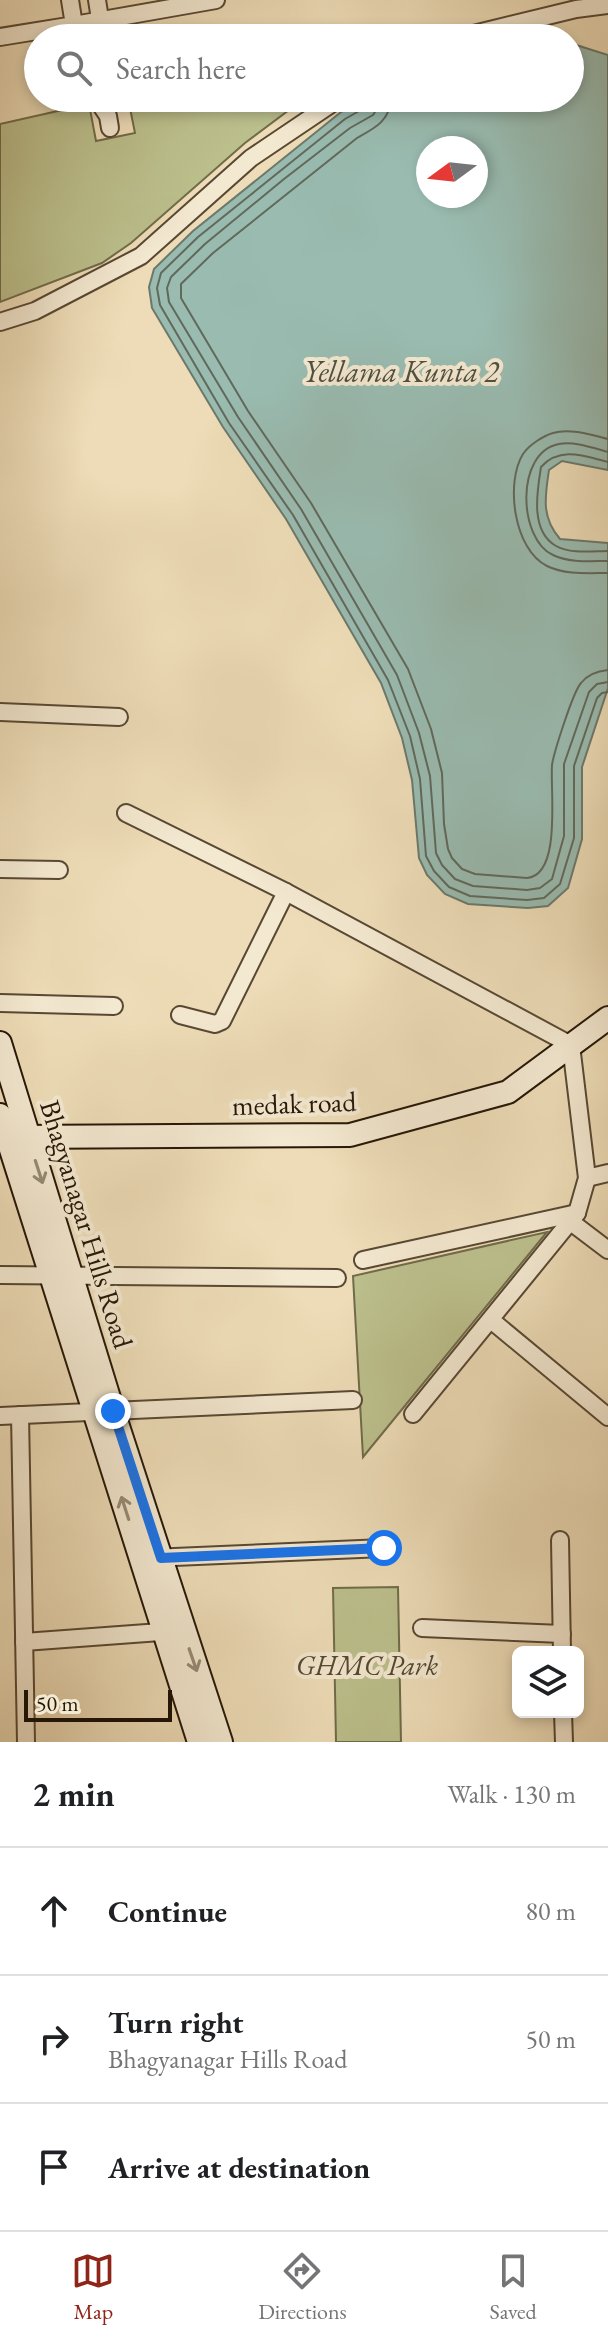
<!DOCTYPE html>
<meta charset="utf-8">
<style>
:root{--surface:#fff;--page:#f6f6f6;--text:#202124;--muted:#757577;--line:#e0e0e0;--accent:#8f2418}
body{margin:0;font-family:"EB Garamond",serif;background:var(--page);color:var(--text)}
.controls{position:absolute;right:24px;bottom:24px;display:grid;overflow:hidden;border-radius:12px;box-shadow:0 4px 12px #0003}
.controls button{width:72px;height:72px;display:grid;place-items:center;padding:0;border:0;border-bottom:2px solid var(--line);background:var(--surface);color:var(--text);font:40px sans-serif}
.compass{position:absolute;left:416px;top:136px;width:72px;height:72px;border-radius:50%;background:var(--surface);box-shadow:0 4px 12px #0003;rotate:255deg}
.scale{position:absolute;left:24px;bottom:20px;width:148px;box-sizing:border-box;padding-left:8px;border:4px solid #261707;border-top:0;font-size:22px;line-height:28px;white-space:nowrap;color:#261707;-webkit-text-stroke:6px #f3e8d0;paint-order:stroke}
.stop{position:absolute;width:24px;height:24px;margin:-18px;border:6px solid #1a73e8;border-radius:50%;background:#fff}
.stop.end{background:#1a73e8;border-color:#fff;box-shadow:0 2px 8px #0008}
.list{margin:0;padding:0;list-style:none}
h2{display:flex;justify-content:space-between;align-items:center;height:104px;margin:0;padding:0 32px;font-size:34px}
h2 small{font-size:26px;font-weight:400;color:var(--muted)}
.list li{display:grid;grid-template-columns:52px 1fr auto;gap:24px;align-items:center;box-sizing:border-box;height:128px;padding:0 32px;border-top:2px solid var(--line)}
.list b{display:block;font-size:30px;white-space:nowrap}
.list p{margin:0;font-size:26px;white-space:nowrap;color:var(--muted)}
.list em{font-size:26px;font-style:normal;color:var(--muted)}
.icon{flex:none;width:44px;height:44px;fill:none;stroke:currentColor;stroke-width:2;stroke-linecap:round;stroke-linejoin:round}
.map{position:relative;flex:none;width:608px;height:1742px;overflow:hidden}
.search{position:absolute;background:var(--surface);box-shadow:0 4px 12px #0003;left:24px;right:24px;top:24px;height:88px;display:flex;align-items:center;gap:20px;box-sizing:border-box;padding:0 28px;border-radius:44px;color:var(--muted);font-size:30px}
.sheet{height:488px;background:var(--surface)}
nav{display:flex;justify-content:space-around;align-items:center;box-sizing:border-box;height:112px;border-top:2px solid var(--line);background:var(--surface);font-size:22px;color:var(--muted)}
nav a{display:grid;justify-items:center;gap:4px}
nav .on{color:var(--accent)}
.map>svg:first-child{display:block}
</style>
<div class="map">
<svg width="608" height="1742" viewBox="0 0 608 1742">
<rect width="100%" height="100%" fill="#eddcb7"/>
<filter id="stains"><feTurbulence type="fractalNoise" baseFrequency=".0025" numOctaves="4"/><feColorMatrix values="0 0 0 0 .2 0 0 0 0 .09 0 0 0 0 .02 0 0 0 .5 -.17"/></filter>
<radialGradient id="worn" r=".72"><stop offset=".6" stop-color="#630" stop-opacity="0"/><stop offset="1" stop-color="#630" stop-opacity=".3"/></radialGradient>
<!-- green -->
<g fill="#bbbf8c" stroke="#706b4a" stroke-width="2">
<polygon points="154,98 305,98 245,143 131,243 102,263 0,302 0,124 89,104 96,141 135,133 129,103"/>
<polygon points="547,1232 363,1457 353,1276"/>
<polygon points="398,1587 401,1742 336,1742 333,1588"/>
</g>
<!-- water -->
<path fill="#99bbb0" stroke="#6b796c" stroke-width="2" fill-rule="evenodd" d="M570,43L608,55V470L562,461L549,470C545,497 541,517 560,539L608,543V688L582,767V839L568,888L548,906L528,908L468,904L445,894L427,875L419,858L412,780L402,738L381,683L286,519L223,427L152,308L149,287L154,269L193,231L341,112L367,98H570ZM428,148H476V196H428Z"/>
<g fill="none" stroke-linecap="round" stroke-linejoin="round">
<!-- shore -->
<g stroke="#60695c" stroke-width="2">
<polyline points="369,98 366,107 345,119 198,237 161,273 157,288 160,305 229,423 293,515 388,680 410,736 420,779 426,856 434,871 449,887 470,896 527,900 544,898 560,884 574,838 574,766 597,698 602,693 608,692"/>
<polyline points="379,98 378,107 373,115 350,128 284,179 205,244 171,277 167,288 169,302 238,417 301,509 397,675 419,733 430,776 436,853 442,865 455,879 473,886 527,890 540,888 552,879 564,836 564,764 589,692 597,684 608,682"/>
<path d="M391,98C390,121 375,128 357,138L213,253L181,284V298L248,411L311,503L408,669L431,729L442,773L444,824L448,849L452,858L462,869L475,874L527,878C562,875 550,790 552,765C554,752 573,692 581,683C588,674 597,671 608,670"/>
<path d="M608,439C592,435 570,428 553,433C543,436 529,445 523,454C505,483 514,550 547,566C565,575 588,573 608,573"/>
<path d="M608,452C593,448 575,441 559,444C515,452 518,539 553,555C569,563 591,561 608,561"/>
<path d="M608,462C584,456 560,446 541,467C537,492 530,531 556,546C570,554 593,551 608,551"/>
</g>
<!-- street casing -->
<g stroke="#584833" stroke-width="20">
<g id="street">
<polyline points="97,0 103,38"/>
<polyline points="0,37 74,25 70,0"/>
<polyline points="77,38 74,25 216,0"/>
<polyline points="457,38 576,9 608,5"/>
<polyline points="96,98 108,116 110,128"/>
<polyline points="0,322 35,311 141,256 251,158 340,98"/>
<polyline points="0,712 119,717"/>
<polyline points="126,813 286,892 571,1045 587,1178 577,1213 413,1414"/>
<polyline points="0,869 59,870"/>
<polyline points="0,1003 114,1006"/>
<polyline points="180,1015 215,1024 222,1021 286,892"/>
<polyline points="587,1178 608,1173"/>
<polyline points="571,1222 608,1250"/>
<polyline points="363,1260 577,1213"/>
<polyline points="0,1275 337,1278"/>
<polyline points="491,1320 608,1417"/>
<polyline points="20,1415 26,1742"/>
<polyline points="0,1416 353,1400"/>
<polyline points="560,1540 562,1652"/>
<polyline points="151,1558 384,1548"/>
<polyline points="422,1628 562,1634"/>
<polyline points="24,1642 174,1631"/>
<polyline points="563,1712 564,1742"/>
</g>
</g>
<!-- secondary casing -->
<g stroke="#261707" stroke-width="26">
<g id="secondary">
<polyline points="0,1043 113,1411 221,1742"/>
<polyline points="0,1115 199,1742"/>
<polyline points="16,1137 350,1135 508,1092 608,1018"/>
</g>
</g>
<!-- street -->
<use href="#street" stroke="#f3e8d0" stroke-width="16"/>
<!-- secondary -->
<use href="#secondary" stroke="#f3e8d0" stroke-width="22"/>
</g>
<!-- one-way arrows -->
<defs><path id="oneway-shaft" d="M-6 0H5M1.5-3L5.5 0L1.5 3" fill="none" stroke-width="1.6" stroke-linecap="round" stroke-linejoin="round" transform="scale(2)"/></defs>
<g stroke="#978a76">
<use href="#oneway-shaft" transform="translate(39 1172) rotate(72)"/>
<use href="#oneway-shaft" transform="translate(125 1508) rotate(-108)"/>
<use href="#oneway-shaft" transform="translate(193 1660) rotate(71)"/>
</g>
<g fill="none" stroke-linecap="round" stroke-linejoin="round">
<!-- route -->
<polyline stroke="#1a73e8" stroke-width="10" points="113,1411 161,1558 384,1548"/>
</g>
<g text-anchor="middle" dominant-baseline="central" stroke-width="8" stroke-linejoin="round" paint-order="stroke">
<!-- street labels -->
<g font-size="28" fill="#261707" stroke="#f3e8d0">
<text transform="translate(294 1103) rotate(-2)">medak road</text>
<text transform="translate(87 1224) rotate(73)">Bhagyanagar Hills Road</text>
</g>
<!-- park labels -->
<g font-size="28" font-style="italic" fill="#53492f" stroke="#f3e8d0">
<text x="367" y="1665">GHMC Park</text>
</g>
<!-- water labels -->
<g font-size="30" font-style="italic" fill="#4e5042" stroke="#f3e8d0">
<text x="401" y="371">Yellama Kunta 2</text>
</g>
</g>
<rect width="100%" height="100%" filter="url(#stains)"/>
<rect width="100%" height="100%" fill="url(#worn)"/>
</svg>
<div class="controls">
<button><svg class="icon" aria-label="layers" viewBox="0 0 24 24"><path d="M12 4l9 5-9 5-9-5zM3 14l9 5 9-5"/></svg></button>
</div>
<svg class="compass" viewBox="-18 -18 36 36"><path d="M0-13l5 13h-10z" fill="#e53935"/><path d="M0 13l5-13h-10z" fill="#757577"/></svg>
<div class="scale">50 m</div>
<div class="stop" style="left:384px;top:1548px"></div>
<div class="stop end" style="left:113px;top:1411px"></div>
<div class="search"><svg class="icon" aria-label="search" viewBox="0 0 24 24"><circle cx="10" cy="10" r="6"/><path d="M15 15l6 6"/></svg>Search here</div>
</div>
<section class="sheet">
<h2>2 min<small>Walk · 130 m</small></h2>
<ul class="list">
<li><svg class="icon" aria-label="ahead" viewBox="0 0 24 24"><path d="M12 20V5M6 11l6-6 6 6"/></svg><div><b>Continue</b></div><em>80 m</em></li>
<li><svg class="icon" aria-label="right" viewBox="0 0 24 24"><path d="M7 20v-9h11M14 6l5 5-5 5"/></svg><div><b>Turn right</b><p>Bhagyanagar Hills Road</p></div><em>50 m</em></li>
<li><svg class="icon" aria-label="arrive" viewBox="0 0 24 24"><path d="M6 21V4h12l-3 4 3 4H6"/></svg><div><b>Arrive at destination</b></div></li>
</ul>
</section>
<nav>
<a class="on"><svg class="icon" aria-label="map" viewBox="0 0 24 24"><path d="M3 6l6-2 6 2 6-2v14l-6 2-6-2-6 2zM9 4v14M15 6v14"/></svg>Map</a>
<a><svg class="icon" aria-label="directions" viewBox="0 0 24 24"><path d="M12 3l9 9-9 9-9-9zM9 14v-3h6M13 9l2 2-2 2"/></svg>Directions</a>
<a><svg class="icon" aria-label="saved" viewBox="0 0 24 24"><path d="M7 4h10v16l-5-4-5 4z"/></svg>Saved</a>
</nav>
